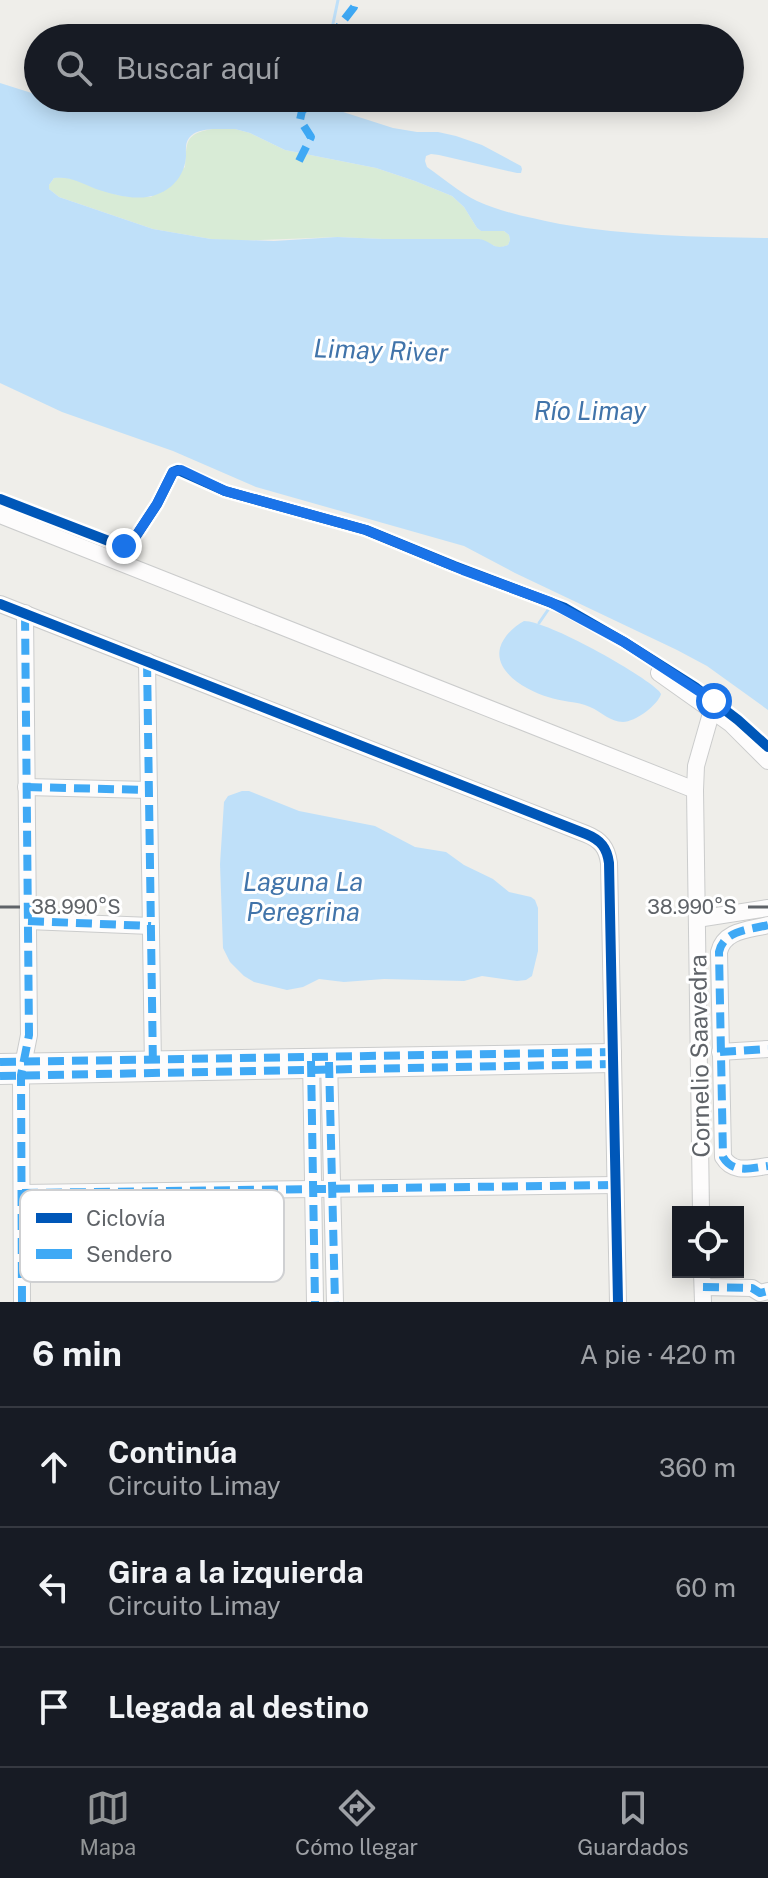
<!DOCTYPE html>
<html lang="es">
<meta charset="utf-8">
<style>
:root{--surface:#171b24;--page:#20242c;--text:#f1f3f6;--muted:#9ea1a6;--line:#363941;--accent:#919496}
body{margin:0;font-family:"Public Sans",sans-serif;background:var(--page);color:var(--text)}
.controls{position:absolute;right:24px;bottom:24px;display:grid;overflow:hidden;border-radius:0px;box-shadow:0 4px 20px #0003}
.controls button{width:72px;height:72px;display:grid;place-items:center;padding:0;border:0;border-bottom:2px solid var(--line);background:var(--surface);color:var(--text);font:40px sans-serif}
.stop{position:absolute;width:24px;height:24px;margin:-18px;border:6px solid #1a73e8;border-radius:50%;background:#fff}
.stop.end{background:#1a73e8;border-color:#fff;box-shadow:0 2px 8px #0008}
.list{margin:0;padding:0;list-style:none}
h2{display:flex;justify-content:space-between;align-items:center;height:104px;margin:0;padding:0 32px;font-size:34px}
h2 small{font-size:26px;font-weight:400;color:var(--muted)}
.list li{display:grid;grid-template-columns:52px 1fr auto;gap:24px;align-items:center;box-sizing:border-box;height:120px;padding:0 32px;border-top:2px solid var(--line)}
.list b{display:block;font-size:30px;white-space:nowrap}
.list p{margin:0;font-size:26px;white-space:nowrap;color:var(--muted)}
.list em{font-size:26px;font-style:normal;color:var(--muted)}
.icon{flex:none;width:44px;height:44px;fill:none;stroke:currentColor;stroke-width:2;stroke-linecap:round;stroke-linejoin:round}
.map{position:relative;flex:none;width:768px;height:1302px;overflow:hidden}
.search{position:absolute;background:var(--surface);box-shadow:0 4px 20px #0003;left:24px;right:24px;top:24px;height:88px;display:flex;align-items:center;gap:20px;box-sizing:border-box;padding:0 28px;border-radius:44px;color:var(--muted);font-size:30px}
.sheet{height:464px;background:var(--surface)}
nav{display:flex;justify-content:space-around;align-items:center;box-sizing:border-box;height:112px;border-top:2px solid var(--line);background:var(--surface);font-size:22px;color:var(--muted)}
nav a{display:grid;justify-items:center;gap:4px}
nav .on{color:var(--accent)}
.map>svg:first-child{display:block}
</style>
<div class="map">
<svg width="768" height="1302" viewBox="0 0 768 1302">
<rect width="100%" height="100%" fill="#efeeea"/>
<!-- green -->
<path fill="#d8ebd6" d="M212,129H235L250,133L285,150L376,168L415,181L452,196L464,207L477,228L481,231H504L509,235L510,240L508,245L499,248L479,239H383L337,237L237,241L211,239L153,229L59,197L49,189V185L54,178C77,175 96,190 118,195C128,197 140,197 151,197L185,167C187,142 184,134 212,129Z"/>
<!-- water -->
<g fill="#bfe0f9" fill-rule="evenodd">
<path d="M0,83L38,95V98L81,105H166L226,98L264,99L309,105L340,111L393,128L417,132H438L456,136L482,145L521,166L522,169L521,173H517L439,155L431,154L426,156L425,161L427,167C443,178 459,192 477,201C504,213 531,218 560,224C629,236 698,237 768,238V710L707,666L677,650L515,573L464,546L256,487L173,451L62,412L0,383ZM212,129H235L250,133L285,150L376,168L415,181L452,196L464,207L477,228L481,231H504L509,235L510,240L508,245C492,251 493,241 479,239H383L337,237L274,241L211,239L153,229L59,197L49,189V185L54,178C71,176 81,183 96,189C114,195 139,202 158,194C174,188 185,174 186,156C186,150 185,143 189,138C194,131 204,130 212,129Z"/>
<path d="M524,621C548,621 641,673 659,691L661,694C658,705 635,722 623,722C610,722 602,712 590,707C577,701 561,702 548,697C528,691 494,673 500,648C503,637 514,626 524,621Z"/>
<polygon points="242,791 249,791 299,811 375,826 415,847 446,852 464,865 493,879 509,892 531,897 535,900 538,908 538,951 532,976 526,980 517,981 482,976 464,981 384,979 344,982 319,979 303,987 287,990 254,982 244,976 230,962 223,948 220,864 224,802 228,796"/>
</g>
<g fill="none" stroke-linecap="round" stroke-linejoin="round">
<!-- stream -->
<g stroke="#bfe0f9" stroke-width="3">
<polyline points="330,38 338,0"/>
<polyline points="539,623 550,607"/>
</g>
<!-- minor casing -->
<g stroke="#cbcccc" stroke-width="18">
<g id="minor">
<polyline points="0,515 695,790"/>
<path d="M0,604L586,834C601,840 607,848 609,863L618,1302"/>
<polyline points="147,661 153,1068"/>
<polyline points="659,673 731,724 768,761"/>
<polyline points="26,787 149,790"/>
<polyline points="697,919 768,908"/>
<polyline points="28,921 151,926"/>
<path d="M768,925C749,930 724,930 719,952L723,1157C733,1174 751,1168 768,1166"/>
<polyline points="720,1052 768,1049"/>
<polyline points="311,1058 315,1302"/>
<polyline points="329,1060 335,1302"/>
<polyline points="0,1062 613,1052"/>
<polyline points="0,1076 613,1064"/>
<polyline points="22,1193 615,1185"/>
<polyline points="701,1212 695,790 696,766 712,710"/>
<polyline points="702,1272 703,1302"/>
<polyline points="703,1287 752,1288 760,1293 768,1291"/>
<polyline points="22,1302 21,1075 29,1035 25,613"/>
</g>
</g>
<!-- minor -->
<use href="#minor" stroke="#fdfcfc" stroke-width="16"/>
<!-- quiet -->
<g stroke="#3fa9f5" stroke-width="8" stroke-dasharray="16 8" stroke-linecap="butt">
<polyline points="330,38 354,7 356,0"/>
<polyline points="299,161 311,137 300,120 302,111 316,98"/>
<polyline points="147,661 153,1069"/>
<polyline points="26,787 149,790"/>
<polyline points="28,921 151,926"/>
<path d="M768,925C749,930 724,930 719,952L723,1157C733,1174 751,1168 768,1166"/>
<polyline points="720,1052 768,1049"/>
<polyline points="311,1061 315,1302"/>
<polyline points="0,1062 613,1052"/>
<polyline points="329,1062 335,1302"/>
<polyline points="0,1076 613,1064"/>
<polyline points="22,1193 615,1185"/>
<polyline points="703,1287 752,1288 760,1293 768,1291"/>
<polyline points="22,1302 21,1075 29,1035 25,613"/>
</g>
<!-- cycleway casing -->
<g stroke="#fff" stroke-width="15">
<g id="cycleway">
<polyline points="0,499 119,545 127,546 132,542 157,504 173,472 178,470 225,491 366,530 454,566 565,608 624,642 695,687 738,720 768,747"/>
<path d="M0,604L586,834C601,840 607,848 609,863L618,1302"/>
</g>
</g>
<!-- cycleway -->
<use href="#cycleway" stroke="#0057b8" stroke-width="10"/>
</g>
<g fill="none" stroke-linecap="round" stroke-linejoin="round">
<!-- route -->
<polyline stroke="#1a73e8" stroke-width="10" points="124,546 132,542 157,504 173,472 181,470 225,491 366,530 463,570 550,602 624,642 714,701"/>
</g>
<!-- ticks -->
<path fill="none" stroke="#5f6368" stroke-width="3" d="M0,907H20M748,907H768"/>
<g text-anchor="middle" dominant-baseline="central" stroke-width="6" stroke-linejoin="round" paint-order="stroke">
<!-- street labels -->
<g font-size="24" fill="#5f6368" stroke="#fff">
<text transform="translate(699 1056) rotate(-91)">Cornelio Saavedra</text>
</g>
<!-- water labels -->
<g font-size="26" font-style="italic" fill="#4174aa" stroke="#fff">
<text transform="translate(381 350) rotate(2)">Limay River</text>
<text x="590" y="410">Río Limay</text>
<text x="303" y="881">Laguna La<tspan x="303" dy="30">Peregrina</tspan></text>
</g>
</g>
<!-- legend -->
<rect x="20" y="1190" width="264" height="92" rx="12" fill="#fff" stroke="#cfd0d2" stroke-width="2"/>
<rect x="36" y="1213" width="36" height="10" fill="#0057b8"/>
<rect x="36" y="1249" width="36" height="10" fill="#3fa9f5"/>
<g font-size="22" fill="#5f6368">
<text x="86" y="1226">Ciclovía</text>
<text x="86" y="1262">Sendero</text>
</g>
<g font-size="20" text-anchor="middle" fill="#5f6368" stroke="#fff" stroke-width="6" stroke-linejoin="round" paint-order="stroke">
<text x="76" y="914">38.990°S</text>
<text x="692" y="914">38.990°S</text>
</g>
</svg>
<div class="controls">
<button><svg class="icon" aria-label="locate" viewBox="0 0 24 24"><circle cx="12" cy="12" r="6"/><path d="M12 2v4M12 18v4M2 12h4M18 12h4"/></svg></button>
</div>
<div class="stop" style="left:714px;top:701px"></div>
<div class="stop end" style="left:124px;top:546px"></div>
<div class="search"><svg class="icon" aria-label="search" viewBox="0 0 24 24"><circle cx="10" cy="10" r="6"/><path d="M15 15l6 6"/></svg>Buscar aquí</div>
</div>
<section class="sheet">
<h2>6 min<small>A pie · 420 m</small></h2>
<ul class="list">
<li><svg class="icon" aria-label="ahead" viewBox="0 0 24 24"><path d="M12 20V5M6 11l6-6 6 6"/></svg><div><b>Continúa</b><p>Circuito Limay</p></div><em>360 m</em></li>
<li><svg class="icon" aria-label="left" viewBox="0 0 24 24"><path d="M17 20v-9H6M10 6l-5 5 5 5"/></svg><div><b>Gira a la izquierda</b><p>Circuito Limay</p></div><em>60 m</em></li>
<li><svg class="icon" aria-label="arrive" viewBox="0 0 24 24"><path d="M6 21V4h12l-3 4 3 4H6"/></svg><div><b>Llegada al destino</b></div></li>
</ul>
</section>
<nav>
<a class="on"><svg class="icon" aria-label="map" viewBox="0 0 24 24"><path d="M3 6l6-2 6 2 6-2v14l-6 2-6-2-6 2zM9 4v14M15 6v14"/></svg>Mapa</a>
<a><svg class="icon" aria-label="directions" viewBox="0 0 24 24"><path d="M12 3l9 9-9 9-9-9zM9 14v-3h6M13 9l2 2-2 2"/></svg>Cómo llegar</a>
<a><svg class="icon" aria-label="saved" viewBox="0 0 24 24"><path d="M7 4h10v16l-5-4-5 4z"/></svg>Guardados</a>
</nav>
